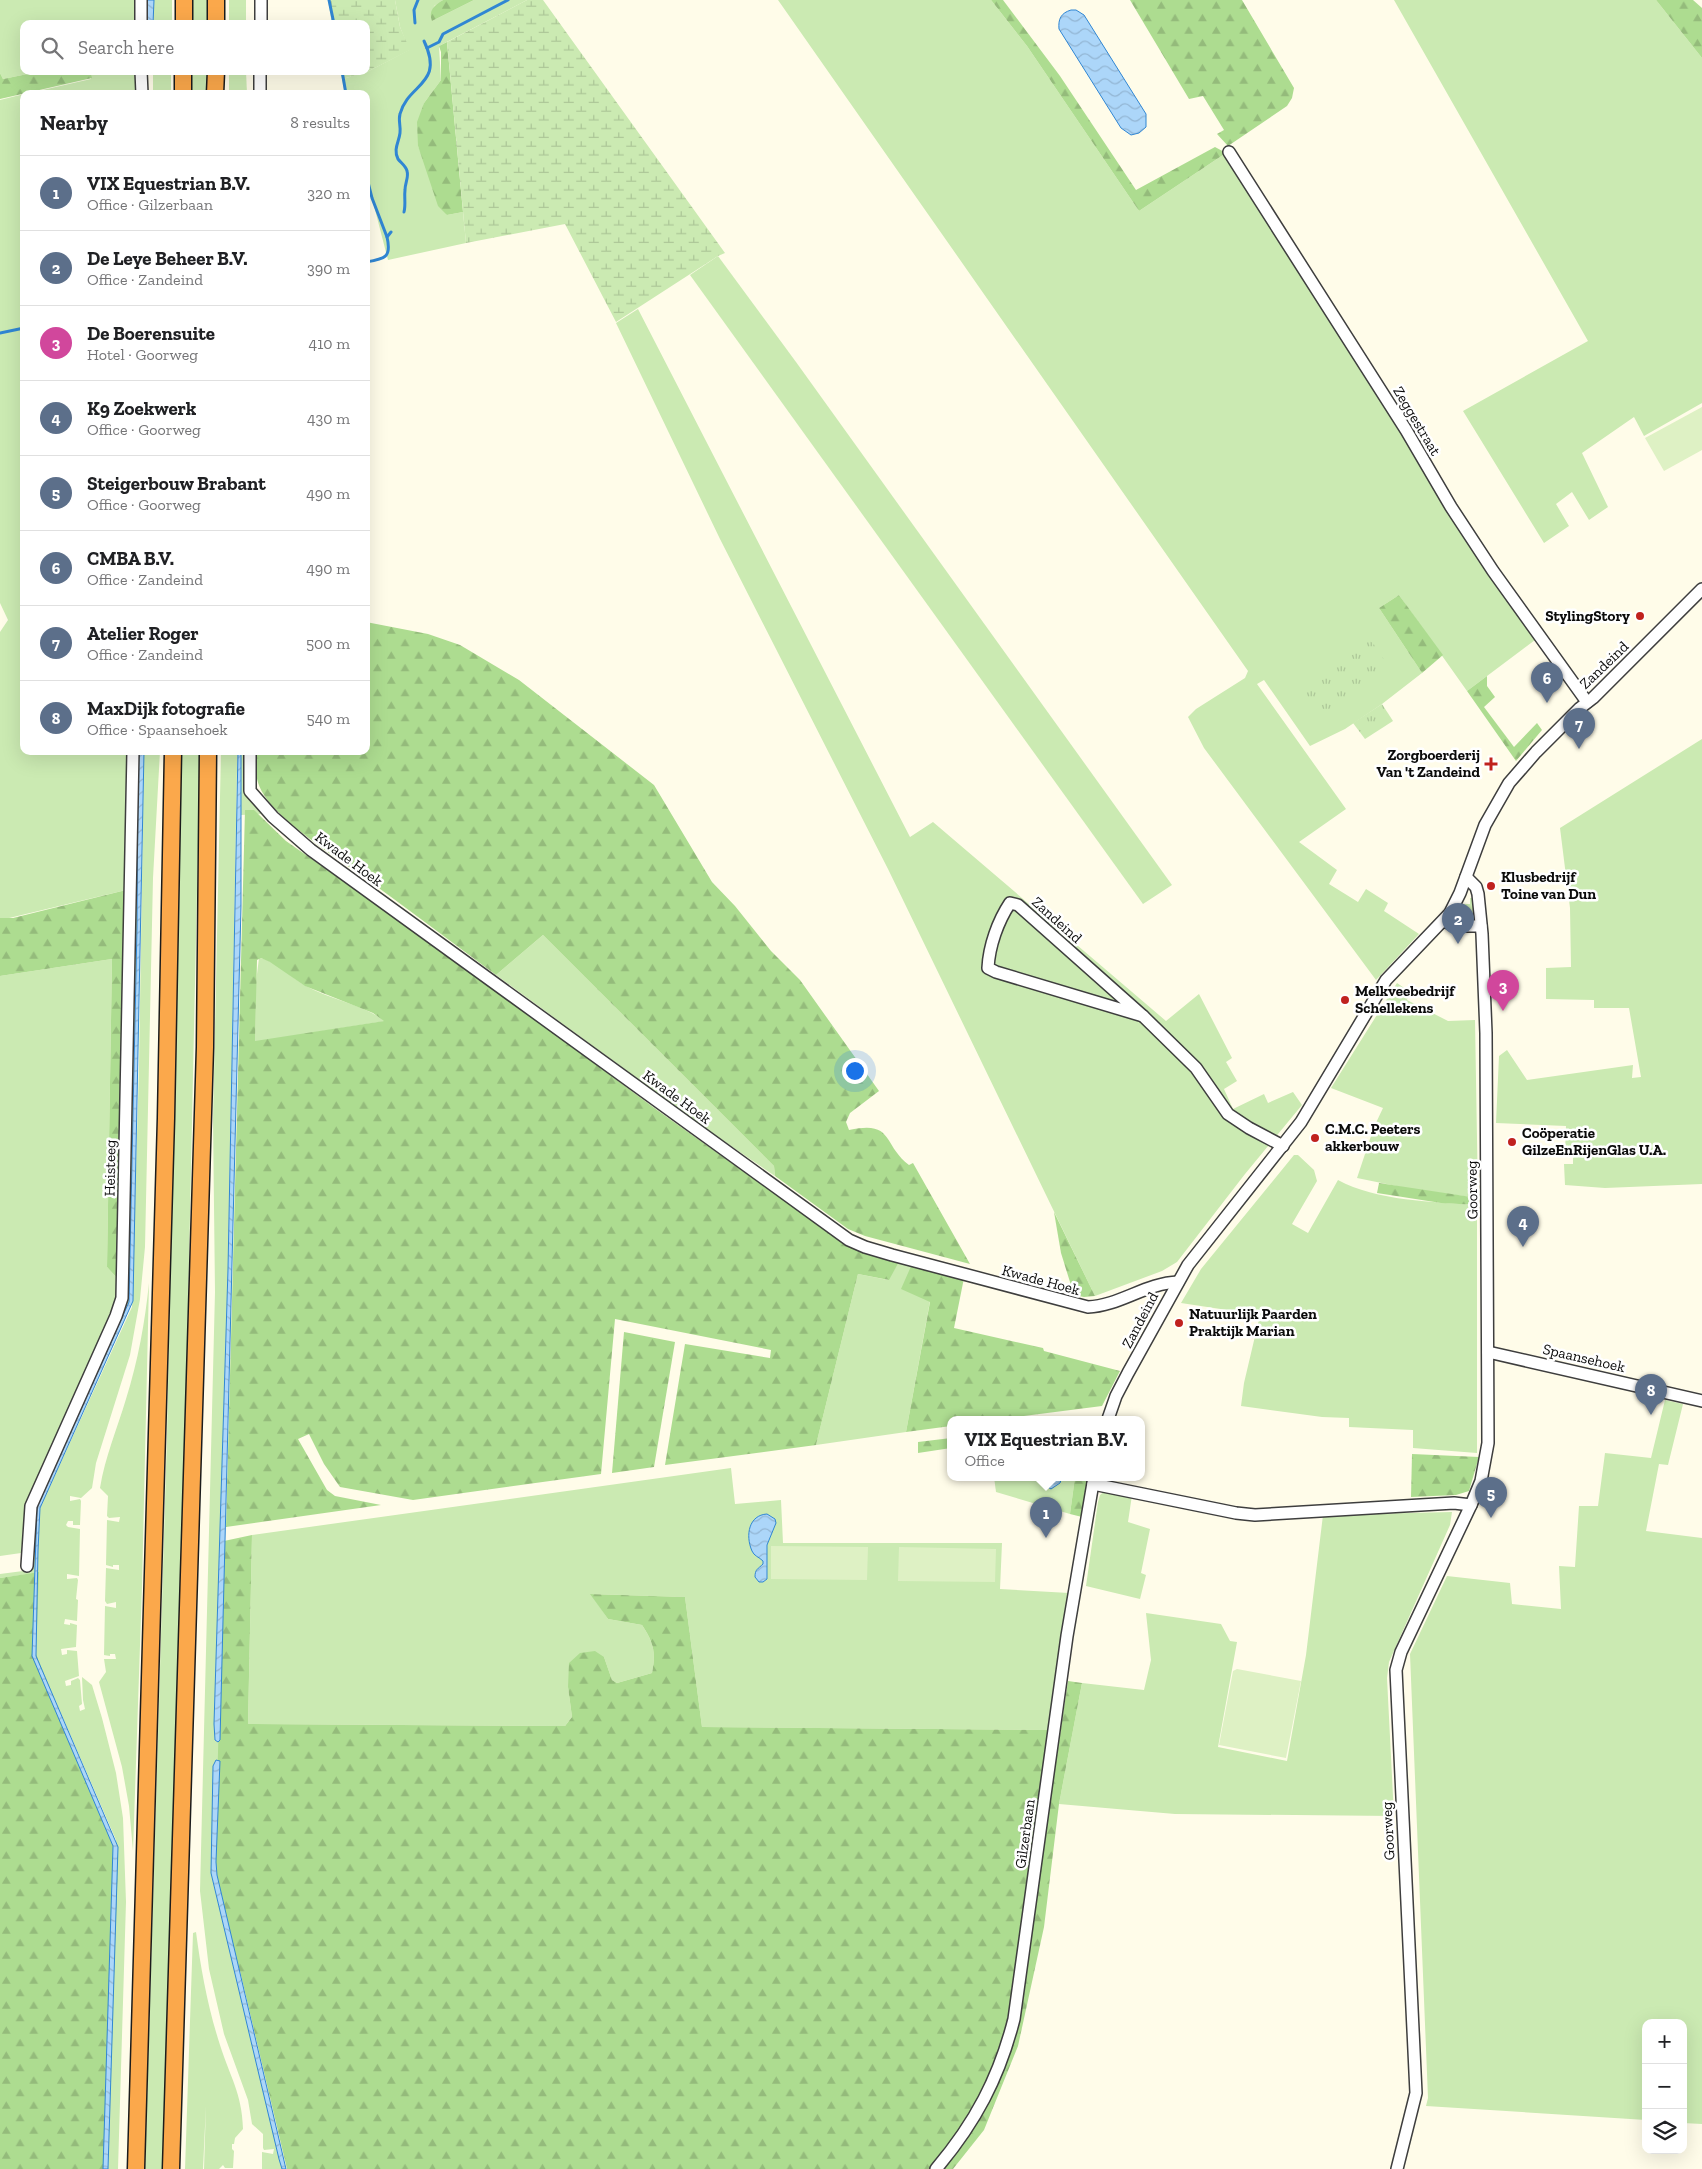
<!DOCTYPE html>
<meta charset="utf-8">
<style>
:root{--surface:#fff;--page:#f6f6f6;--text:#202124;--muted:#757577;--line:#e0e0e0;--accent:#111827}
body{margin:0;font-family:"Zilla Slab",serif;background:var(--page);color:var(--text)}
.controls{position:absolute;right:15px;bottom:15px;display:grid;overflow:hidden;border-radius:10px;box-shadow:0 5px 20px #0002}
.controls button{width:45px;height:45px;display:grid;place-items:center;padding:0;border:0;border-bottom:1px solid var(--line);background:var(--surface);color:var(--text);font:25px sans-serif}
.you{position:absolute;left:854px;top:1070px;width:18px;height:18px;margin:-12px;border:4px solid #fff;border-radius:50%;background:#1a73e8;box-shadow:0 0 0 8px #1a73e833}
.badge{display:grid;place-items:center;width:32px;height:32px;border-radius:50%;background:var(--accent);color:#fff;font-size:16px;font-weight:700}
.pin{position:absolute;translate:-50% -41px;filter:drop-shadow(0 1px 2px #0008)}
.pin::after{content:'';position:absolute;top:26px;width:18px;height:15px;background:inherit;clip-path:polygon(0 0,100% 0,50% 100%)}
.popup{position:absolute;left:947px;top:1416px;width:198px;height:65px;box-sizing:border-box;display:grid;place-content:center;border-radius:10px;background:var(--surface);filter:drop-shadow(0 1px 4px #0005);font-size:16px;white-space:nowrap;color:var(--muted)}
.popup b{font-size:19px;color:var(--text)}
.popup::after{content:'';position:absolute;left:50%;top:100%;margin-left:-10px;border:10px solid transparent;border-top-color:var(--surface)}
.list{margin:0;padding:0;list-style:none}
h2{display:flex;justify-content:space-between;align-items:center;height:65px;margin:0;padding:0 20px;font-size:21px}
h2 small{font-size:16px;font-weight:400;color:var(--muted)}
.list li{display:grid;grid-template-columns:32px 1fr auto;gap:15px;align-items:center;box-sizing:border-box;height:75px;padding:0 20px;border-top:1px solid var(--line)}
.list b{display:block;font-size:19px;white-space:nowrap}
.list p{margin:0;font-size:16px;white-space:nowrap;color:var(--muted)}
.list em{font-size:16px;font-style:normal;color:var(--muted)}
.icon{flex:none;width:28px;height:28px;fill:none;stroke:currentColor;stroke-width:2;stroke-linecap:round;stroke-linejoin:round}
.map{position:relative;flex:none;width:1702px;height:2169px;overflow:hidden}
.search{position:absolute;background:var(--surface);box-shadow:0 5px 20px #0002;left:20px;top:20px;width:350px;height:55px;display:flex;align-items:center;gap:12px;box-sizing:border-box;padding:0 18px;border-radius:10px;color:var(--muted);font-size:19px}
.panel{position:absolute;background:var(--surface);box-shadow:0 5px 20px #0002;left:20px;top:90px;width:350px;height:665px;border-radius:10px}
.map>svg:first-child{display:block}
</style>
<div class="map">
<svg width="1702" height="2169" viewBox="0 0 1702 2169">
<defs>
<pattern id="forest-firs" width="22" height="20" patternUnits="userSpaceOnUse" patternTransform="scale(1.25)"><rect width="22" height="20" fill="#addc90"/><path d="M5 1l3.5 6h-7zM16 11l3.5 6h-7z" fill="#94bb7b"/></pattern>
<pattern id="wetland-marsh" width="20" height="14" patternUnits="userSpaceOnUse" patternTransform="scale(1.25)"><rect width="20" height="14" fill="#cbeab2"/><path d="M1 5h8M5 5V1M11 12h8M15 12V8" fill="none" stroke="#adc798"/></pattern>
<pattern id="park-tufts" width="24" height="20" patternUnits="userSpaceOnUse" patternTransform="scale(1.25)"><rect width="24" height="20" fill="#cbeab2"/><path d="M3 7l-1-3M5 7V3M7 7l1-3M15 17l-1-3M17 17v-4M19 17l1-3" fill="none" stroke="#adc798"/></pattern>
<pattern id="water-waves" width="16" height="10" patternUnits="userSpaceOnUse" patternTransform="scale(1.25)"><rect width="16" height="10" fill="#acd6f9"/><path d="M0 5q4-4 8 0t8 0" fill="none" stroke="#93b6d4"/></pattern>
</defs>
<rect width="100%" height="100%" fill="#fffce9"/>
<!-- grass -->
<g fill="#cbeab2">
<polygon points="0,0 137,0 138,24 24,24 24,71 42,71 3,79 0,73"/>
<polygon points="154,0 172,0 172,24 153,24"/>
<rect x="192" y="0" width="17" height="24"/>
<rect x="229" y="0" width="17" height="24"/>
<polygon points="395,0 443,0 434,6 432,21 474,0 527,0 439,46 441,80 424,103 418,146 447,215 463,212 466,243 388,260 366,175 366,94 345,94 342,79 365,73 409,50 400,27"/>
<polygon points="778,0 991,0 1027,46 1139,211 1226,153 1498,586 1535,640 1467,691 1399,595 1379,608 1422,673 1382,704 1345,729 1310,746 1264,680 1257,684 1346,809 1299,842 1337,870 1329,884 1358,902 1366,889 1388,903 1384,911 1419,934 1376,980 1204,748 1188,717 1196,709 1245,678 1248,671"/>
<polygon points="1394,0 1656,0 1702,58 1702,403 1644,436 1634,417 1582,453 1608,507 1589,520 1572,492 1556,504 1569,526 1544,543 1463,411 1588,341"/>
<polygon points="90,71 139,71 139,94 25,94 91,79"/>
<rect x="153" y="71" width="18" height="23"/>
<rect x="191" y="71" width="18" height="23"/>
<polygon points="229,71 246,71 247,94 229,94"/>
<polygon points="24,94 24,751 128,751 126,890 5,919 0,918 0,632 8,620 0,603 0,100"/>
<polygon points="718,256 796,362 1172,885 1143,904 690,275"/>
<polygon points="638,309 910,837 933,822 1166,1021 1199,994 1232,1058 1226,1062 1237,1081 1224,1089 1233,1109 1264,1094 1268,1103 1293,1092 1302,1105 1245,1174 1177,1262 1162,1271 1095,1296 888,869 720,539 616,323"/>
<polygon points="1702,739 1702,1184 1605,1188 1565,1185 1564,1164 1573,1164 1573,1152 1565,1152 1566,1126 1496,1123 1499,1056 1507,1050 1527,1080 1633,1065 1632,1078 1641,1077 1629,1008 1594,1008 1594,1000 1546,999 1546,968 1571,967 1570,908 1560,828"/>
<polygon points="138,751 137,927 129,1302 37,1507 35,1573 0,1578 0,1574 23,1571 25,1568 32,1512 121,1311"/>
<polygon points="144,751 160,751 153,878 145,1247 140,1299 130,1355 96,1463 92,1488 81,1498 70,1496 70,1501 80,1499 81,1501 80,1525 73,1525 73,1521 68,1521 66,1525 68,1527 80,1529 79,1576 67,1574 67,1579 77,1578 78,1580 76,1599 78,1600 77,1621 65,1619 64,1624 70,1625 70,1623 77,1625 76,1647 61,1649 62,1655 67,1654 67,1650 77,1651 79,1676 65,1681 66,1686 71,1685 71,1681 78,1678 80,1680 82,1704 79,1706 80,1711 85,1709 83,1700 82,1677 92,1685 102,1718 116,1773 123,1818 126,1902 118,2169 108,2169 116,1840 36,1656 38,1551 40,1508 132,1307 139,1067"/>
<polygon points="181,751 200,751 183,1540 164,2169 145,2169 167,1435"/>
<polygon points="221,751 238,751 237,769 228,1269 214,1724 215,1741 220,1740 220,1761 216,1760 213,1766 212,1877 282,2169 262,2169 262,2152 273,2154 274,2149 264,2150 263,2148 263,2134 252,2124 248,2100 224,2034 209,1969 200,1891 215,1292 213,1120"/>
<path d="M241,751H247C247,781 241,790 262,814L241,815Z"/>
<polygon points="1470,898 1473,898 1474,921 1453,921 1462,904 1470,904"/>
<polygon points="543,935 774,1166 775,1176 712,1133 496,975"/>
<path d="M259,958C272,958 293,979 306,986C331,1000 362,1004 385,1021L255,1042L256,982Z"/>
<polygon points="112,959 107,1267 118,1279 118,1300 25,1509 21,1553 0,1556 0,976"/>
<polygon points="1397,983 1410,992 1407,1000 1448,1021 1475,1020 1478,1198 1411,1189 1357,1178 1374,1127 1383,1108 1331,1088"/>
<path d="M1294,1155H1298L1314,1170L1317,1181L1292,1224L1308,1233L1338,1180C1376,1201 1434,1202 1477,1205V1453L1413,1448V1430L1349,1427V1418L1322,1417L1241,1406L1244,1383L1260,1315L1181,1303L1201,1269Z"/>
<polygon points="900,1260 912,1264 930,1301 906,1432 816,1445 858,1274 888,1280"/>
<path d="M149,1283L142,1587L133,1851L129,1806L122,1767L99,1682L106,1672L104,1659H116L115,1654H110V1656L104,1655L105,1606L116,1608V1602L107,1604L105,1601L106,1568L119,1570V1565H113V1567L106,1565L107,1520L119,1522L120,1517L109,1518L107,1516L108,1496L100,1488C105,1457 117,1429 126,1399C138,1361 145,1322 149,1283Z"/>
<polygon points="1665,1400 1683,1404 1668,1465 1659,1464 1646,1531 1702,1538 1702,2124 1683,2123 1683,2023 1646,2023 1646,2120 1426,2106 1428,2098 1410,1654 1447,1576 1510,1583 1512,1604 1561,1609 1559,1566 1575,1567 1579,1506 1598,1506 1605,1453 1651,1458"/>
<path d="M731,1468L735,1504L781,1500L783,1543H1002L1000,1589L1069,1593L1049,1730L702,1727L685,1597L591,1594L608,1619L642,1625C654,1643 656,1653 652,1673L617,1683L612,1680L604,1657L568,1687L572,1717L565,1726L248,1724L252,1535Z"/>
<polygon points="994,1477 1075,1477 1070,1514 996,1492"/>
<polygon points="1106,1490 1132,1495 1128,1522 1150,1529 1141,1573 1146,1575 1140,1599 1086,1586 1098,1502 1100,1495"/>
<polygon points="1452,1512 1450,1525 1389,1662 1387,1678 1394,1816 1175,1814 1059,1804 1082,1683 1144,1690 1151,1660 1146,1613 1221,1624 1230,1641 1237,1642 1218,1747 1287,1761 1306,1655 1323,1515"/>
<path d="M196,1932C201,1970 208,2008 220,2045C230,2077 242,2093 243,2129L235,2138L234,2144H232V2149L234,2151L233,2168H225L223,2165L219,2169H204L206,2105L203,2169H185L193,1933Z"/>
</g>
<!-- forest -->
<g fill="url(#forest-firs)" fill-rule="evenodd">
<path d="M443,0H474L432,21C428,11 434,5 443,0Z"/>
<polygon points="991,0 1003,0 1060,76 1136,190 1215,147 1226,153 1139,211 1027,46"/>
<polygon points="1130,0 1242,0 1294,88 1292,98 1287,106 1228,146 1217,134 1224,130 1203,96 1189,99"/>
<polygon points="1656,0 1693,0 1702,8 1702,58"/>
<polygon points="447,42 463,212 447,215 438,206 418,146 417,122 424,103 441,80 441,52 439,46"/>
<polygon points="42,71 90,71 92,78 0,99 0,73 3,79"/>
<polygon points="1399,595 1443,655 1422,673 1379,608"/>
<path d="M366,622L428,634L460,645L519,680L654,785L712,882L735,906L771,951L800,980L879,1091L850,1113L846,1122L849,1130C894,1120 882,1144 909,1165L913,1163L970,1264L865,1236L848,1229L775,1176L774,1166L543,935L496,975C451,942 407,908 361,875C335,857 280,821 264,795C254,779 256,770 256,751H366Z"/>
<polygon points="1487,676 1487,686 1495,697 1484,707 1514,747 1537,723 1542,730 1516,761 1467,691"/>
<path d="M245,810H254L286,841L443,951L657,1110L838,1239L900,1260L889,1280L858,1274L816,1445L665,1465L685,1344L770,1358L771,1350L615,1319L601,1474L413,1500L340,1487L324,1464L309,1434L298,1439L327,1490L335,1496L381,1505L226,1527ZM261,958L270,962L305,986L373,1013L384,1021L255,1041L257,960Z"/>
<polygon points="126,890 118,1279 107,1267 112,959 0,976 0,918 13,918"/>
<polygon points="1379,1183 1478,1198 1477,1205 1441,1203 1377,1193"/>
<polygon points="1054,1212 1095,1296 1084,1297 1074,1295 1061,1253"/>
<polygon points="912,1264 964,1278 954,1328 1043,1348 1044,1351 1120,1371 1102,1406 1000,1419 951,1419 951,1426 906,1432 930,1302 901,1289"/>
<polygon points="624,1332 675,1342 654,1467 612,1473"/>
<polygon points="951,1438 951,1448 918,1453 918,1442"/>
<polygon points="1412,1454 1479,1457 1469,1491 1456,1495 1411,1497"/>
<polygon points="1075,1477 1087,1477 1082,1517 1070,1514"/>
<path d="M252,1535L248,1724L565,1726L572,1717L568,1687L569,1663L580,1653L595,1651L604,1657L612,1680L617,1683L652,1673C656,1653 654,1643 642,1625L608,1619L590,1594L685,1597L702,1727L1049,1730L1014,1988C1000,2062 978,2112 929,2169H287L240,1971H235L218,1887L215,1858L224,1541Z"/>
<polygon points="39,1572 36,1654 117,1850 118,1861 107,2169 0,2169 0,1578"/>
<polygon points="1068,1681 1082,1683 1059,1804 1044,1927 1018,2046 984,2130 953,2169 942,2169 975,2126 1001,2075 1030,1937"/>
</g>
<!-- wetland -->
<g fill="url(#wetland-marsh)">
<polygon points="328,0 395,0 400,27 410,50 365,73 342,79 340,71 366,71 366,24 332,24"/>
<polygon points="527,0 543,0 725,253 718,256 616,322 565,224 466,243 447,42"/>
</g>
<!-- park -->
<g fill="url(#park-tufts)">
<polygon points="1369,641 1373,643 1388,666 1388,672 1326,711 1317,713 1300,691 1299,687"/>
<polygon points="1382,704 1393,721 1365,739 1353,723"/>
</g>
<!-- pitch -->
<g fill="#def1c4">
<polygon points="1702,407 1702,450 1664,471 1645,438"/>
<polygon points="771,1546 868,1547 867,1580 771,1579"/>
<polygon points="899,1547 996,1549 995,1582 898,1581"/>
<polygon points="1237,1669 1301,1681 1286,1758 1219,1745 1233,1671"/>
</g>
<!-- water -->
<g fill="url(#water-waves)" stroke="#3086d3">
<polygon points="147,0 154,0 153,24 147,24"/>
<path d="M1071,10H1076L1084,15L1146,114V127L1139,133L1131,135L1121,128L1059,29C1058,19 1061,13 1071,10Z"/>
<polygon points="138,751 144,751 133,1301 40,1508 38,1551 36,1656 118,1847 108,2169 103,2169 113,1846 32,1656 37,1507 129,1302 137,927"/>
<polygon points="238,751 241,751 241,906 220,1740 218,1742 215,1740 214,1724 228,1269"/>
<polygon points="1036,1477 1062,1477 1060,1483 1051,1489 1041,1483"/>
<path d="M767,1514L775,1519L776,1523L767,1545V1579L763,1582H759L755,1577C755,1569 758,1569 763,1564V1561C759,1557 754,1556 752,1551C745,1535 749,1515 767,1514Z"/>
<polygon points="216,1760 220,1761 216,1862 217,1875 286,2169 282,2169 279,2159 211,1873 213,1766"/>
</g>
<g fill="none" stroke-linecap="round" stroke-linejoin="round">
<!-- stream -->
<g stroke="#3086d3" stroke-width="3">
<polyline points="329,0 334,24"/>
<polyline points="415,23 414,10 418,0"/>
<polyline points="427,48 439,42 443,34 508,0"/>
<polyline points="342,71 346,94"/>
<polyline points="366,174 372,198 387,237"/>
<path d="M404,212C406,204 404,198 405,190C405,183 409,177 407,171C406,166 401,163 398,159C393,149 399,142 400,133C401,126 398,121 400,114C408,83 445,85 424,41"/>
<path d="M366,262C384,259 392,258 387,237L391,232"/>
<polyline points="0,333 24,328"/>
</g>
<!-- minor casing -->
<g stroke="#3e3e3e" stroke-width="14">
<g id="minor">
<polyline points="141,0 141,24"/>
<polyline points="261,24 261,0"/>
<polyline points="141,71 142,94"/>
<polyline points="260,94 260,71"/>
<polyline points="1229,152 1406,430 1451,507 1493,571 1587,702"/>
<path d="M250,751V791L273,817L311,850L849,1240L865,1247L892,1255L1088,1307C1119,1306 1146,1283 1178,1282"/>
<path d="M1010,903L1018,905L1143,1016L996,972L988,968C989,946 998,921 1010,903Z"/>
<polyline points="1444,921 1455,926 1481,926"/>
<polyline points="1143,1016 1196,1068 1228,1114 1249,1128 1283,1146"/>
<polyline points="1488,1352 1702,1401"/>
<polyline points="1108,1419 1116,1396 1128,1373 1188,1265 1301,1122 1386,980 1450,913 1460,893 1485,825 1509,783 1536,752 1580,708 1593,698 1702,589"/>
<polyline points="1093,1484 1236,1513 1255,1515 1454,1503 1471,1505"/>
<polyline points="27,1566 31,1506 116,1316 122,1298 133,751"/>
<path d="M936,2169C975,2123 999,2078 1014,2019L1067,1636L1094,1477"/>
<polyline points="1397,2169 1416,2093 1396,1670 1401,1652 1471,1505 1481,1481 1488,1443 1486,1033 1482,934 1478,894 1476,887 1466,877"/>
</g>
</g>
<!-- highway casing -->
<g stroke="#1c1c1c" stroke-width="19">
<g id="highway">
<polyline points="184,24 184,0"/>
<polyline points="216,24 216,0"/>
<polyline points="183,94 183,71"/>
<polyline points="215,94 216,71"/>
<polyline points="136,2169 166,1118 173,751"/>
<polyline points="171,2169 205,1047 208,751"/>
</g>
</g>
<!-- minor -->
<use href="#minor" stroke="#fff" stroke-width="11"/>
<!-- highway -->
<use href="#highway" stroke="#fba84b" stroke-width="16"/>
</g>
<!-- markers -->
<g fill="#c0221e" stroke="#fff" stroke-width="2">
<circle cx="1640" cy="616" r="5"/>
<path d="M1488.5 756.5h5v5h5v5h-5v5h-5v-5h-5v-5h5z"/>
<circle cx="1491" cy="886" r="5"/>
<circle cx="1345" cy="1000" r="5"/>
<circle cx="1315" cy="1138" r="5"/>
<circle cx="1512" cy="1142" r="5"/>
<circle cx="1179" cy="1323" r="5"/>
</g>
<g text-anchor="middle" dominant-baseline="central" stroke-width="5" stroke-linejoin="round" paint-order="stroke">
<!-- street labels -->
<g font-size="15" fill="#0b0b0b" stroke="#fff">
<text transform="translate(1417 421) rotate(59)">Zeggestraat</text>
<text transform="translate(1604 665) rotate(-44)">Zandeind</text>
<text transform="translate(349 859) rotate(37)">Kwade Hoek</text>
<text transform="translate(1057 920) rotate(42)">Zandeind</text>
<text transform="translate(677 1097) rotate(36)">Kwade Hoek</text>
<text transform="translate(110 1168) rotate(-89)">Heisteeg</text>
<text transform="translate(1472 1190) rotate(-91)">Goorweg</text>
<text transform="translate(1041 1280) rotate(15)">Kwade Hoek</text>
<text transform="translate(1140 1320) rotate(-62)">Zandeind</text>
<text transform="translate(1584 1358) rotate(13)">Spaansehoek</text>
<text transform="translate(1388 1831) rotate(-93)">Goorweg</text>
<text transform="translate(1025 1834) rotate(-82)">Gilzerbaan</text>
</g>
<!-- poi labels -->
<g font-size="15" font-weight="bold" fill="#0b0b0b" stroke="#fff" text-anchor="start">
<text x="1630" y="616" text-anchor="end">StylingStory</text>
<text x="1480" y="755" text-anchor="end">Zorgboerderij<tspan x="1480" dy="17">Van 't Zandeind</tspan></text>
<text x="1501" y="877">Klusbedrijf<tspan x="1501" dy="17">Toine van Dun</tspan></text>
<text x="1355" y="991">Melkveebedrijf<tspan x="1355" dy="17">Schellekens</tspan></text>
<text x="1325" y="1129">C.M.C. Peeters<tspan x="1325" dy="17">akkerbouw</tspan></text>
<text x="1522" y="1133">Coöperatie<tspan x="1522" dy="17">GilzeEnRijenGlas U.A.</tspan></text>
<text x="1189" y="1314">Natuurlijk Paarden<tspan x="1189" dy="17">Praktijk Marian</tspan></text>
</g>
</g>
</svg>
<div class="controls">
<button>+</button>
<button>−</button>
<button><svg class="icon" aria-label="layers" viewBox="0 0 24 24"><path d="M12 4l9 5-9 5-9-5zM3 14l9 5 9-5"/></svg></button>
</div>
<div class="you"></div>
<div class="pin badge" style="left:1046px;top:1538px;background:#5c6f8a">1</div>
<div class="popup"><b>VIX Equestrian B.V.</b>Office</div>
<div class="pin badge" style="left:1458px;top:944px;background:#5c6f8a">2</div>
<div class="pin badge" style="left:1503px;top:1011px;background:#d1479c">3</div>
<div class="pin badge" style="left:1523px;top:1247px;background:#5c6f8a">4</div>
<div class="pin badge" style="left:1491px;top:1518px;background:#5c6f8a">5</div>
<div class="pin badge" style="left:1547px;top:703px;background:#5c6f8a">6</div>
<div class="pin badge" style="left:1579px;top:749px;background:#5c6f8a">7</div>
<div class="pin badge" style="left:1651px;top:1415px;background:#5c6f8a">8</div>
<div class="search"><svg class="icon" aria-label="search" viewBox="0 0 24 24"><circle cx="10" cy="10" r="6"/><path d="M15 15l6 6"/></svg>Search here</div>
<section class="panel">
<h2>Nearby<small>8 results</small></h2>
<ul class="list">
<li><span class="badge" style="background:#5c6f8a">1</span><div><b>VIX Equestrian B.V.</b><p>Office · Gilzerbaan</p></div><em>320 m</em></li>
<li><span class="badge" style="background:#5c6f8a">2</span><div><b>De Leye Beheer B.V.</b><p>Office · Zandeind</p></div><em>390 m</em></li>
<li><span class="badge" style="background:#d1479c">3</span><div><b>De Boerensuite</b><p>Hotel · Goorweg</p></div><em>410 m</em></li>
<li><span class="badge" style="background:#5c6f8a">4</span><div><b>K9 Zoekwerk</b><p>Office · Goorweg</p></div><em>430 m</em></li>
<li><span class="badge" style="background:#5c6f8a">5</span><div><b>Steigerbouw Brabant</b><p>Office · Goorweg</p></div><em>490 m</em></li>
<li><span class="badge" style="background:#5c6f8a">6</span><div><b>CMBA B.V.</b><p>Office · Zandeind</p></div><em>490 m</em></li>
<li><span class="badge" style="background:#5c6f8a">7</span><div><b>Atelier Roger</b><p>Office · Zandeind</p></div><em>500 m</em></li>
<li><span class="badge" style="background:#5c6f8a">8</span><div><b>MaxDijk fotografie</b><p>Office · Spaansehoek</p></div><em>540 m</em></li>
</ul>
</section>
</div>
